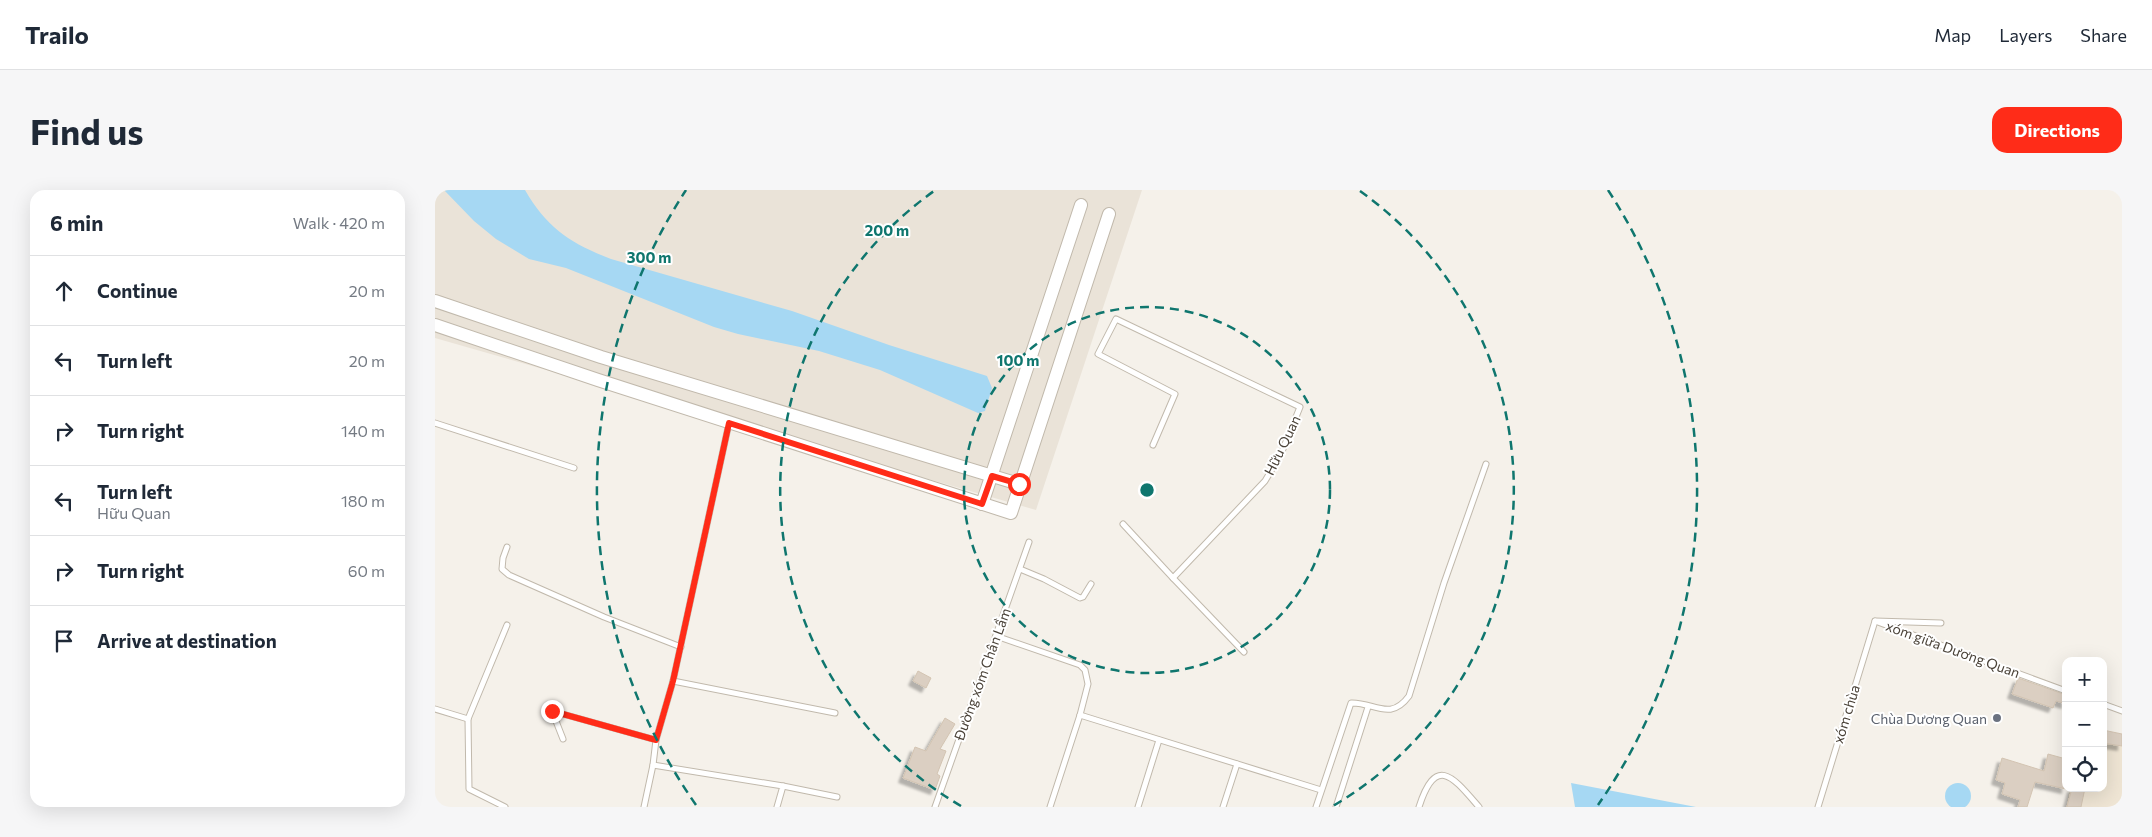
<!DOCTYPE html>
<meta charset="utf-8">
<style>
:root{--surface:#fff;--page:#f6f6f7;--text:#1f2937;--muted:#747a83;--line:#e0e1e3;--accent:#ff2c18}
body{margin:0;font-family:Commissioner,sans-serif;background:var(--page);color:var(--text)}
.controls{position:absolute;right:15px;bottom:15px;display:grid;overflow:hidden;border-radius:10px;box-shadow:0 5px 20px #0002}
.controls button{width:45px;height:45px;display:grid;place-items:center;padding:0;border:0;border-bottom:1px solid var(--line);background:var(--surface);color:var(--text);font:25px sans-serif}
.stop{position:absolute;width:15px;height:15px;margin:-11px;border:4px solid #ff2c18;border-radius:50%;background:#fff}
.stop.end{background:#ff2c18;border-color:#fff;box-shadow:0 1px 5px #0008}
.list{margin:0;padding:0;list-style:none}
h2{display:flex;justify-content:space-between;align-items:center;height:65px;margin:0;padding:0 20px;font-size:21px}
h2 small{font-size:16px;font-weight:400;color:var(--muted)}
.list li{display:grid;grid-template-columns:32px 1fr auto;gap:15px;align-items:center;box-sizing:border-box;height:70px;padding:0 20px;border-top:1px solid var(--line)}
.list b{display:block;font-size:19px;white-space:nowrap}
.list p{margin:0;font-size:16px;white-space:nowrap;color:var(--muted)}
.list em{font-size:16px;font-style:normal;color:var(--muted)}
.icon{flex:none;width:28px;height:28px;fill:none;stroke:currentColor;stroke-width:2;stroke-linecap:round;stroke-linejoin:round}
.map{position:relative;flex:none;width:1687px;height:617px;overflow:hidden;border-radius:15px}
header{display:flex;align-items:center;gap:30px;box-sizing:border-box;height:70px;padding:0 25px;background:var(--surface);border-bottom:1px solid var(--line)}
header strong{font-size:24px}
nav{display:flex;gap:28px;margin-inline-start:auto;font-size:18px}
.intro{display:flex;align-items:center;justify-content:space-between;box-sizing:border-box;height:120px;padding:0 30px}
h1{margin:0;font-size:35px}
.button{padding:12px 22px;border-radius:15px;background:var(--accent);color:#fff;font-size:18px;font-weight:700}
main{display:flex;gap:30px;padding:0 30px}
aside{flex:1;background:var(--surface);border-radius:15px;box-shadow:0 5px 20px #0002}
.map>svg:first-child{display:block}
</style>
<header>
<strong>Trailo</strong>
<nav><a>Map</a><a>Layers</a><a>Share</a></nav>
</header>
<div class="intro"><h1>Find us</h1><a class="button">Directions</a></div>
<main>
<aside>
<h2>6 min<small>Walk · 420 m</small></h2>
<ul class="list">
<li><svg class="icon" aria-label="ahead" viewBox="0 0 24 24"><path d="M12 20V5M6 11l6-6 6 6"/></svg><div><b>Continue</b></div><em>20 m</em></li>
<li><svg class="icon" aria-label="left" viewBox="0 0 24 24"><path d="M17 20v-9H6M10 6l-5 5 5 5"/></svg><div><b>Turn left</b></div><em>20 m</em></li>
<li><svg class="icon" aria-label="right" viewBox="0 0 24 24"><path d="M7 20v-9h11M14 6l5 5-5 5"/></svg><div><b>Turn right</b></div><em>140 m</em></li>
<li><svg class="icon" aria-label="left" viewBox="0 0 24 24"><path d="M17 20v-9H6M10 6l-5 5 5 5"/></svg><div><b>Turn left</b><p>Hữu Quan</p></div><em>180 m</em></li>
<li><svg class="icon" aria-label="right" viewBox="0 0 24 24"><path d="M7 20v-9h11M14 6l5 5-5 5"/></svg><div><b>Turn right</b></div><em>60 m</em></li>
<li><svg class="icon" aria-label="arrive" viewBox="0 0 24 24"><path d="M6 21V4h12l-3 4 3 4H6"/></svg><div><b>Arrive at destination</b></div></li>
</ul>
</aside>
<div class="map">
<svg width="1687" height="617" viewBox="0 0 1687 617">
<defs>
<filter id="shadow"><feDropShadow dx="-4.5" dy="4.5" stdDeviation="1" flood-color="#0004"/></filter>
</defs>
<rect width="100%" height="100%" fill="#f5f1ea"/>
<!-- residential -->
<polygon fill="#eae3d8" points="0,0 707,0 601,320 0,148"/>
<!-- education -->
<polygon fill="#efe5d4" points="1668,545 1687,549 1687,617 1631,617 1635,598 1668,598"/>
<!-- water -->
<g fill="#a6d8f3">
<path d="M9,0H90C112,38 135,53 176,69L357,121L454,155L552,186L557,198L550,221L543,223L445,180L384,161L303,144L279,137L131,78L94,69L61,49L39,31Z"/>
<polygon points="1136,593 1261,617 1140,617"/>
<circle cx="1523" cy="606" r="13"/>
</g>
<!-- building -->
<g fill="#dbcfc2" stroke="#d3c4b2" filter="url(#shadow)">
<polygon points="483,481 496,488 491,498 478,491"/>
<polygon points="1583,488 1631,505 1631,514 1621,511 1618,518 1577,504"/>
<polygon points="510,528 520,534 505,559 511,561 502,584 505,586 500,600 468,588 480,557 491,561"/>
<polygon points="1668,540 1687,544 1687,556 1668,553"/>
<polygon points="1613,564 1631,569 1631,599 1600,592 1592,617 1583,617 1585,610 1567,604 1570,593 1561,590 1567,568 1609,581"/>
<polygon points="1637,598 1650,598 1646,617 1632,617"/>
</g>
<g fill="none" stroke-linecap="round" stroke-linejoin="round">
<!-- service casing -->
<g stroke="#c1b9ac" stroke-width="7">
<g id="service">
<polyline points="0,233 139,278"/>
<polyline points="688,334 738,388 830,291 846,264 865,217 681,129 663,164 740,204 718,255"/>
<polyline points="72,357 68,368 67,379 74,385 169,427 246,457"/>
<polyline points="585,379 609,389 645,408 648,407 656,394"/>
<polyline points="738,388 809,462"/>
<polyline points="1506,433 1440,431 1631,501"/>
<polyline points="561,446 645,475 650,480 653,494 645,525 615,617"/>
<polyline points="238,491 400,523"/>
<polyline points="1668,514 1687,521"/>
<polyline points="0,519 33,529"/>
<polyline points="645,525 886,600"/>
<polyline points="128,549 117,521 221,550"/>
<polyline points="218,575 348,596 342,617"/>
<polyline points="348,596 402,607"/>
<polyline points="70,617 34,599 33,529 72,435"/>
<polyline points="209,617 218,575 221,550 238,491 294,233"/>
<polyline points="500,617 594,352"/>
<polyline points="703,617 724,550"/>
<polyline points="788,617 802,574"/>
<path d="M881,617L916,513C939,512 955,532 974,506L1009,393L1051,274"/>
<polyline points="901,617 933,517"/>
<path d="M984,617C1001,564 1018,587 1044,617"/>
<polyline points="1383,617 1440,431"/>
</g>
</g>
<!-- tertiary casing -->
<g stroke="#c1b9ac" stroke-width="14">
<g id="tertiary">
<polyline points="0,111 166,167 584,294"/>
<polyline points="0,135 163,190 576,323 674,24"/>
<polyline points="547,314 646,15"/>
</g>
</g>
<!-- service -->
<use href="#service" stroke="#fff" stroke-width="5"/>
<!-- tertiary -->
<use href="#tertiary" stroke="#fff" stroke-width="12"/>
</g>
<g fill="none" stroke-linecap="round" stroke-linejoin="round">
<!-- route -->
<polyline stroke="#ff2c18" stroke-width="6" points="117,521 221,550 238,491 294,233 547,314 557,286 584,294"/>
</g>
<!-- distance rings -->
<g fill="none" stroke="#0f766e" stroke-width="2.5" stroke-dasharray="9 6">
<circle cx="712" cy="300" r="183"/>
<path d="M526 616A367 367 0 0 1 499 1M925 1A367 367 0 0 1 898 616"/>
<path d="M261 615A550 550 0 0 1 251 0M1173 0A550 550 0 0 1 1163 615"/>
</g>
<!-- markers -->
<circle fill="#6b7280" stroke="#fff" stroke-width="2" cx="1562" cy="528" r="5"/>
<g text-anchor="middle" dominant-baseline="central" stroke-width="4" stroke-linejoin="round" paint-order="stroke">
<!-- street labels -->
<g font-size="14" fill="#4a4238" stroke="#fff">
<text transform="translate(847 255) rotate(-64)">Hữu Quan</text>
<text transform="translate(1518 459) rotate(20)">xóm giữa Dương Quan</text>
<text transform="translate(547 484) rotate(-70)">Đường xóm Chân Lầm</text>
<text transform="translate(1411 524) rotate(-73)">xóm chùa</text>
</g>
<!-- worship labels -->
<g font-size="14" fill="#5b616d" stroke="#fff" text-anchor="end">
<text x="1552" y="528">Chùa Dương Quan</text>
</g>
</g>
<circle cx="712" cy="300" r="8" fill="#0f766e" stroke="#fff" stroke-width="2.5"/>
<g font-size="15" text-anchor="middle" font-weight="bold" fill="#0f766e" stroke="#fff" stroke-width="4" stroke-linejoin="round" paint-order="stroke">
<text x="452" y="46">200 m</text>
<text x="214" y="73">300 m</text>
<text x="583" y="176">100 m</text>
</g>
</svg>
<div class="controls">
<button>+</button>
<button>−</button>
<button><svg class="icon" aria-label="locate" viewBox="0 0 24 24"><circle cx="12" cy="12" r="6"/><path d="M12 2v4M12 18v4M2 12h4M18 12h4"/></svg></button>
</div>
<div class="stop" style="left:584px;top:294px"></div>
<div class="stop end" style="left:117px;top:521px"></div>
</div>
</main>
